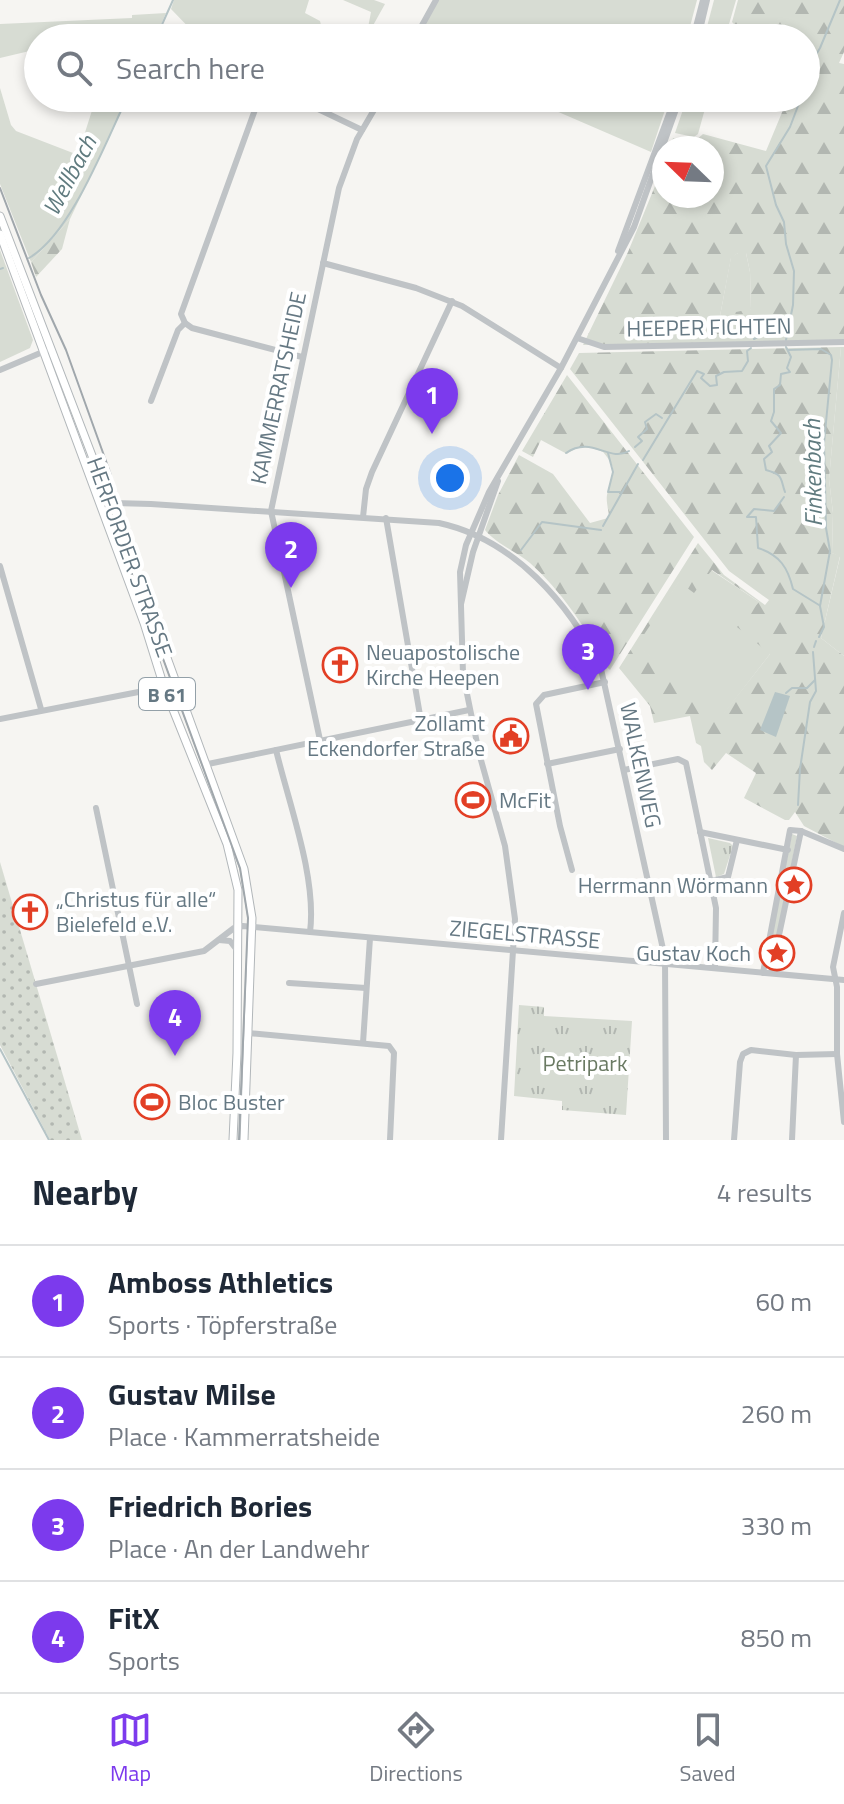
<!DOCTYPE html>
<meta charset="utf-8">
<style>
:root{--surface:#fff;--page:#f2f2f3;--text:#1f2937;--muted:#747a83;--line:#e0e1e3;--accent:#7c3aed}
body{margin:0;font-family:"Titillium Web",sans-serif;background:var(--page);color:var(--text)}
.compass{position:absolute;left:652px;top:136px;width:72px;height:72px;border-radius:50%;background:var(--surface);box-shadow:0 4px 12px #0003;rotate:293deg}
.you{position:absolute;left:450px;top:478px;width:28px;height:28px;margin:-20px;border:6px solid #fff;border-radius:50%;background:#1a73e8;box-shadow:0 0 0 12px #1a73e833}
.badge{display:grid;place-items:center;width:52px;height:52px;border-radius:50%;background:var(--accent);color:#fff;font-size:26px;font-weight:700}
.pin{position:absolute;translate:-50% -66px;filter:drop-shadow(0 2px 4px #0008)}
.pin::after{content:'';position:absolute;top:42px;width:28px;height:24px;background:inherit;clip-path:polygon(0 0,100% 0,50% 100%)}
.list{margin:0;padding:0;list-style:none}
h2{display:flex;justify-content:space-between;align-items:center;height:104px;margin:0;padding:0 32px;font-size:34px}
h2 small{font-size:26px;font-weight:400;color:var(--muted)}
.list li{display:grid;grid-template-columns:52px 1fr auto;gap:24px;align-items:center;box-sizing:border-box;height:112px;padding:0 32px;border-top:2px solid var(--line)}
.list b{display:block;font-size:30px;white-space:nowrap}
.list p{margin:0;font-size:26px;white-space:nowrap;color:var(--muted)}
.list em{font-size:26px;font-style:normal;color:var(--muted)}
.icon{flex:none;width:44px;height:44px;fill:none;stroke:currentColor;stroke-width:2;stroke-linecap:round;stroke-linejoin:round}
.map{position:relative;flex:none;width:844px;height:1140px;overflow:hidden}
.search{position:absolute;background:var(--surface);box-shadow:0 4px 12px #0003;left:24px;right:24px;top:24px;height:88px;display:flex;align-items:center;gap:20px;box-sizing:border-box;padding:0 28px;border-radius:44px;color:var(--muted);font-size:30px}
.sheet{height:552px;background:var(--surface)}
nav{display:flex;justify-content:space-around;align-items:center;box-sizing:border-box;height:112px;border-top:2px solid var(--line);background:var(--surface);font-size:22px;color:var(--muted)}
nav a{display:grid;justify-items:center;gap:4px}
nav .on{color:var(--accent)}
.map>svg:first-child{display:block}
</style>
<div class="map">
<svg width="844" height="1140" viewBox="0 0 844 1140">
<defs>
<pattern id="forest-firs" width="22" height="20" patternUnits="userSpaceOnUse" patternTransform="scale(2)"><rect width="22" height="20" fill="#d7dcd3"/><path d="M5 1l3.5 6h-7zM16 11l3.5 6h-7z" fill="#b2b7b1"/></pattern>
<pattern id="park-tufts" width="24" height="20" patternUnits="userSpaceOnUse" patternTransform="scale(2)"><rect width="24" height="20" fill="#d7dcd3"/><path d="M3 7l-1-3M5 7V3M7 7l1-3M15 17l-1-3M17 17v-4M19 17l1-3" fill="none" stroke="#b2b7b1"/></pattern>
<pattern id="garden-dots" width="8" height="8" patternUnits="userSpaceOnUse" patternTransform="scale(2)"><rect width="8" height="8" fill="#d7dcd3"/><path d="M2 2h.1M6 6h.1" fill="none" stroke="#b2b7b1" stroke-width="1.8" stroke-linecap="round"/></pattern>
</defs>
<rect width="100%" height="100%" fill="#f6f5f2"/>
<!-- grass -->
<g fill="#d7dcd3">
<polygon points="174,0 309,0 305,13 320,21 321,25 348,38 199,38 171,9"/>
<polygon points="343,0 374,0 385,4 366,38 371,12"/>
<polygon points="438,0 697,0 687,38 417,38"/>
<polygon points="714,0 736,0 725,38 704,38"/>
<polygon points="166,13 155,38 99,36 88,38 38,38 38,49 0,58 0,24 132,18 132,15"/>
<polygon points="0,88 11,125 16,131 73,153 80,148 96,98 128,98 70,219 31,262 0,184"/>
<polygon points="526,98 669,98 651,152"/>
<polygon points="687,98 708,98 698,134 694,137 675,133"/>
<polygon points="0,250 33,340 30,348 0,362"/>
<polygon points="738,253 746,253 750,272 751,309 732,323 720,316 731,257"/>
<polygon points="841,347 844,347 844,656 821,638 840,557 832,553 833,513 829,479"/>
<polygon points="711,570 759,602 770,654 723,715 636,645 679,581"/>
<polygon points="792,834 797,836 771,966 766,965"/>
</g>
<!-- forest -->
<g fill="url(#forest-firs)" fill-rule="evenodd">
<path d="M738,0H844V52L839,63L844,64V340L583,345L628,252L664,164V196H712V148H670L673,138L695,141L703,134L766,151L788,98H806V38H728L730,30L738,28L732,22ZM738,253H746L750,272L751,309L736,312L732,322L720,316L731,258Z"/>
<polygon points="70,219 62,249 36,277 31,262"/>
<path d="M841,347L829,479L833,513L832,553L840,556L821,638L844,656V847L804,826L795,812L789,820H785L744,798L756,773L726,753L712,770L704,762L701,746L696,743L690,716L654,723L650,706L619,668L698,543L724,575L765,605L769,600L729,571L570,369L579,353ZM712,570L759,602L737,627L770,654L723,714L637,645L679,582L694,593Z"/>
<path d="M567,375L694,537L610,670L604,664C587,628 560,590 530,563C517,552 495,543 485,530L498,495L519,455L553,474L590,523L608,518L609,515C608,508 606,501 607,495C612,473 620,472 603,452C589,446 579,445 567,454L541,440L533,457L522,451Z"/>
</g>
<!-- park -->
<g fill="url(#park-tufts)">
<polygon points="708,838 730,843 733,846 724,874 716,877"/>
<polygon points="519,1005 544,1007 544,1016 632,1021 626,1115 562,1110 562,1101 514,1096"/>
</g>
<!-- garden -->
<polygon fill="url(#garden-dots)" points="0,862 82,1140 50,1140 0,1045"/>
<!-- water -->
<polygon fill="#b5c4c6" points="775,692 790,696 776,737 760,730"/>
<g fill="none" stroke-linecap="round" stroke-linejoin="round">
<!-- stream -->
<g stroke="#b5c4c6" stroke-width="2">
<polyline points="156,38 173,0"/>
<polyline points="806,84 813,74 811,63 820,48 840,0"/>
<path d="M29,258C71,234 105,143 127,98"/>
<polyline points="0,269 3,268"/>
<polyline points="754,339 771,330 788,330"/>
<polyline points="786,340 793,305 794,271 786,244 784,222 776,205 766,166 790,127 801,98"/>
<polyline points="788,350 821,349 831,355 832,360 824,443 826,528 830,551 820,606 824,627 819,637"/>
<polyline points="635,447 642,441 638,437 647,429 645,422 656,414 662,418"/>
<path d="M566,453C592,435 609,463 629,451"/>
<polyline points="608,453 613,472 608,492 620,492"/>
<polyline points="643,460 697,371 704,374 701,378 710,386 717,385 716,376 724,372 742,371 748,361 747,351 751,348"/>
<path d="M785,492C780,478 784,475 766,470L764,459L772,452L769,446L781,433L771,421L774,412V389L780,385L781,374L790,372L787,368L791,357L786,347"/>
<path d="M784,497L774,511L754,509L747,517H756L758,548C780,555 788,568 793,589L819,605"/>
<polyline points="603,526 638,464"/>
<polyline points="521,550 542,522 601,530"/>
<polyline points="814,647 816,641"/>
<polyline points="786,693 792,688 807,688 815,680"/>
<polyline points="798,805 800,769 810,702 816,691 813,652"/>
<polyline points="0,1049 49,1140"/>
</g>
<!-- major casing -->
<g stroke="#b2b7ba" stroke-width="9">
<g id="major">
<polyline points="0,216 119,526 244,869 252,918 244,1140"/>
<polyline points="0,234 144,623 164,687 227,844 238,890 237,1053 233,1140"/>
</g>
</g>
<!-- minor -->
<g stroke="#bfc3c6" stroke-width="6">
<polyline points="415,38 436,0"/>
<polyline points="693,38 703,0"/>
<polyline points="698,38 707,0"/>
<polyline points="268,98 256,107 181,314 185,323 192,328 302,357"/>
<polyline points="295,98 362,130"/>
<polyline points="618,251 675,98"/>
<polyline points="323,263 416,288 462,306 561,368"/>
<polyline points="577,338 604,347 844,342"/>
<polyline points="0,370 45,351"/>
<polyline points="151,401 178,330 185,323"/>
<path d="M101,507L114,503L151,504L439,523C513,539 570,603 601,669L665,958L666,1140"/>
<polyline points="363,517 366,489 372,472 452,301"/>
<polyline points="386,518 421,721"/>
<polyline points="0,566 41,709"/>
<polyline points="461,604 473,552 498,481"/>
<polyline points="0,719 164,687"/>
<polyline points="320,740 271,511 339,188 357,139 381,98"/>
<path d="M276,750C289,804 317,878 310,932"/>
<polyline points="208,764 469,710"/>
<polyline points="547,764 620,749"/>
<polyline points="624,770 678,759 686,763 716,908 715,968"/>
<polyline points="96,808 137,1004"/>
<polyline points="801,831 844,849"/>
<polyline points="700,832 788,850"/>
<polyline points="572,870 560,826 536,704 544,695 605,682"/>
<polyline points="711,881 728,877 737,840"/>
<polyline points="844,913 833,967 837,987 837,1054 844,1122"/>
<polyline points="219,940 230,941 237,950"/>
<polyline points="763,973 790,830 801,831 771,973"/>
<polyline points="289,983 366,988"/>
<polyline points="36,984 204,951 234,928 243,926 844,980"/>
<polyline points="248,1033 389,1046 394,1053 390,1140"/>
<polyline points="363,1043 370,938"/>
<polyline points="501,1140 515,919 505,846 479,753 463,674 460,572 466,545 489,492 561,368 634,227 680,98"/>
<polyline points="734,1140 740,1062 743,1054 751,1050 796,1055 837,1054"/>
<polyline points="792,1140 796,1055"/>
</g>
<!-- major -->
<use href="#major" stroke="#fff" stroke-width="7"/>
<!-- tram -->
<polyline stroke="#a0a7ac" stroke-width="2" points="0,188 41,295 66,350 111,475 112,520 240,868 248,918 239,1140"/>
</g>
<!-- icons -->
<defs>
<g id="church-ring" transform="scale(1.8)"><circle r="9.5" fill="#fff" stroke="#e23f25" stroke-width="1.5"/><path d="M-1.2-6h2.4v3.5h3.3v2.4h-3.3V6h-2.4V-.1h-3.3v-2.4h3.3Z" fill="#e23f25"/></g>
<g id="civic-ring" transform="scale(1.8)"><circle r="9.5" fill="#fff" stroke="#e23f25" stroke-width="1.5"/><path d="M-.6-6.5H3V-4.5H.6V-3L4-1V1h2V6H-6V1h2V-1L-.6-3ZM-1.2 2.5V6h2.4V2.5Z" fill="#e23f25"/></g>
<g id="stadium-ring" transform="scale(1.8)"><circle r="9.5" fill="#fff" stroke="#e23f25" stroke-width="1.5"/><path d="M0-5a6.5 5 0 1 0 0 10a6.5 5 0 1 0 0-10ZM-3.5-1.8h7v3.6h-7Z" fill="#e23f25"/></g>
<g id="sight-ring" transform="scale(1.8)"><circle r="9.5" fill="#fff" stroke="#e23f25" stroke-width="1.5"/><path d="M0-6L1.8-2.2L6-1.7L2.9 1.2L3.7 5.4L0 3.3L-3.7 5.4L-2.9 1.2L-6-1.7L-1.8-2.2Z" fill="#e23f25"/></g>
</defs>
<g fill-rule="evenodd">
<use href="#church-ring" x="340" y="665"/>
<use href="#civic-ring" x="511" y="736"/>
<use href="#stadium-ring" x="473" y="800"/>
<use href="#sight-ring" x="794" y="885"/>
<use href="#church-ring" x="30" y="912"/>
<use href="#sight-ring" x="777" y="953"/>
<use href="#stadium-ring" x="152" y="1102"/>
</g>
<g text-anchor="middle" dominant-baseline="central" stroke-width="8" stroke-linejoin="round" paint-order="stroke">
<!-- shield labels -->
<rect fill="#fff" stroke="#93a0a8" stroke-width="2" x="139" y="678" width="56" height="32" rx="6"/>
<g font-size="20" font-weight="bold" fill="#657883">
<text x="167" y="694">B 61</text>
</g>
<!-- street labels -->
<g font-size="22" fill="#657883" stroke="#fff">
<text transform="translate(709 327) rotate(-1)">HEEPER FICHTEN</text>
<text transform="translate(278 388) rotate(-78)">KAMMERRATSHEIDE</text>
<text transform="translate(130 557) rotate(70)">HERFORDER STRASSE</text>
<text transform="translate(641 765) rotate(78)">WALKENWEG</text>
<text transform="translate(525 934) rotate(5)">ZIEGELSTRASSE</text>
</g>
<!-- poi labels -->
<g font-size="22" fill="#657883" stroke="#fff" text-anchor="start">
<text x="366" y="652">Neuapostolische<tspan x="366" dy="25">Kirche Heepen</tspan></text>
<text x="485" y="723" text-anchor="end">Zollamt<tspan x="485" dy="25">Eckendorfer Straße</tspan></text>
<text x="499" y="800">McFit</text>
<text x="768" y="885" text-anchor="end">Herrmann Wörmann</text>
<text x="56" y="899">„Christus für alle“<tspan x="56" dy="25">Bielefeld e.V.</tspan></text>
<text x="751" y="953" text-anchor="end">Gustav Koch</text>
<text x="178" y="1102">Bloc Buster</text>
</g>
<!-- park labels -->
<g font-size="22" fill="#6a7a63" stroke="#fff">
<text x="585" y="1063">Petripark</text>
</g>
<!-- water labels -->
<g font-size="24" font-style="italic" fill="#607b7f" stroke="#fff">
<text transform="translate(69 175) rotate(-62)">Wellbach</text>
<text transform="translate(812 473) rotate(-91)">Finkenbach</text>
</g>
</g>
</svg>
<svg class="compass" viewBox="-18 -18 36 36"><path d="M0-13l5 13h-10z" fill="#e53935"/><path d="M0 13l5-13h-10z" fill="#747a83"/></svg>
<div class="you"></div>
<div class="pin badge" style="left:432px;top:434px">1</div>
<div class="pin badge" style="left:291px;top:588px">2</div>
<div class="pin badge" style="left:588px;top:690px">3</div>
<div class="pin badge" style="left:175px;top:1056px">4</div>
<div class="search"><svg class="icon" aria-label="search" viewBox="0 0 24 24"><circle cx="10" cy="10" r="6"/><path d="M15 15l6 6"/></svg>Search here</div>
</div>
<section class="sheet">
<h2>Nearby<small>4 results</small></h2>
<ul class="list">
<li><span class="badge">1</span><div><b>Amboss Athletics</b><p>Sports · Töpferstraße</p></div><em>60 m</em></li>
<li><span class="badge">2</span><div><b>Gustav Milse</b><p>Place · Kammerratsheide</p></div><em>260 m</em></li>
<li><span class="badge">3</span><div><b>Friedrich Bories</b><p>Place · An der Landwehr</p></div><em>330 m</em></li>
<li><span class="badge">4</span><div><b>FitX</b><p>Sports</p></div><em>850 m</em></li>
</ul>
</section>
<nav>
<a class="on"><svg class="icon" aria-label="map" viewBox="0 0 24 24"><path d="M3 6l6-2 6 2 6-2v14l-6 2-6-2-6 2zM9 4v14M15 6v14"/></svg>Map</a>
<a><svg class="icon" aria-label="directions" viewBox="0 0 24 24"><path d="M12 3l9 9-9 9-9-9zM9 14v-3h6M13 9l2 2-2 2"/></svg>Directions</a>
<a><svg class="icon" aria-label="saved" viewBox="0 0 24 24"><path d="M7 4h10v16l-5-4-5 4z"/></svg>Saved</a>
</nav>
